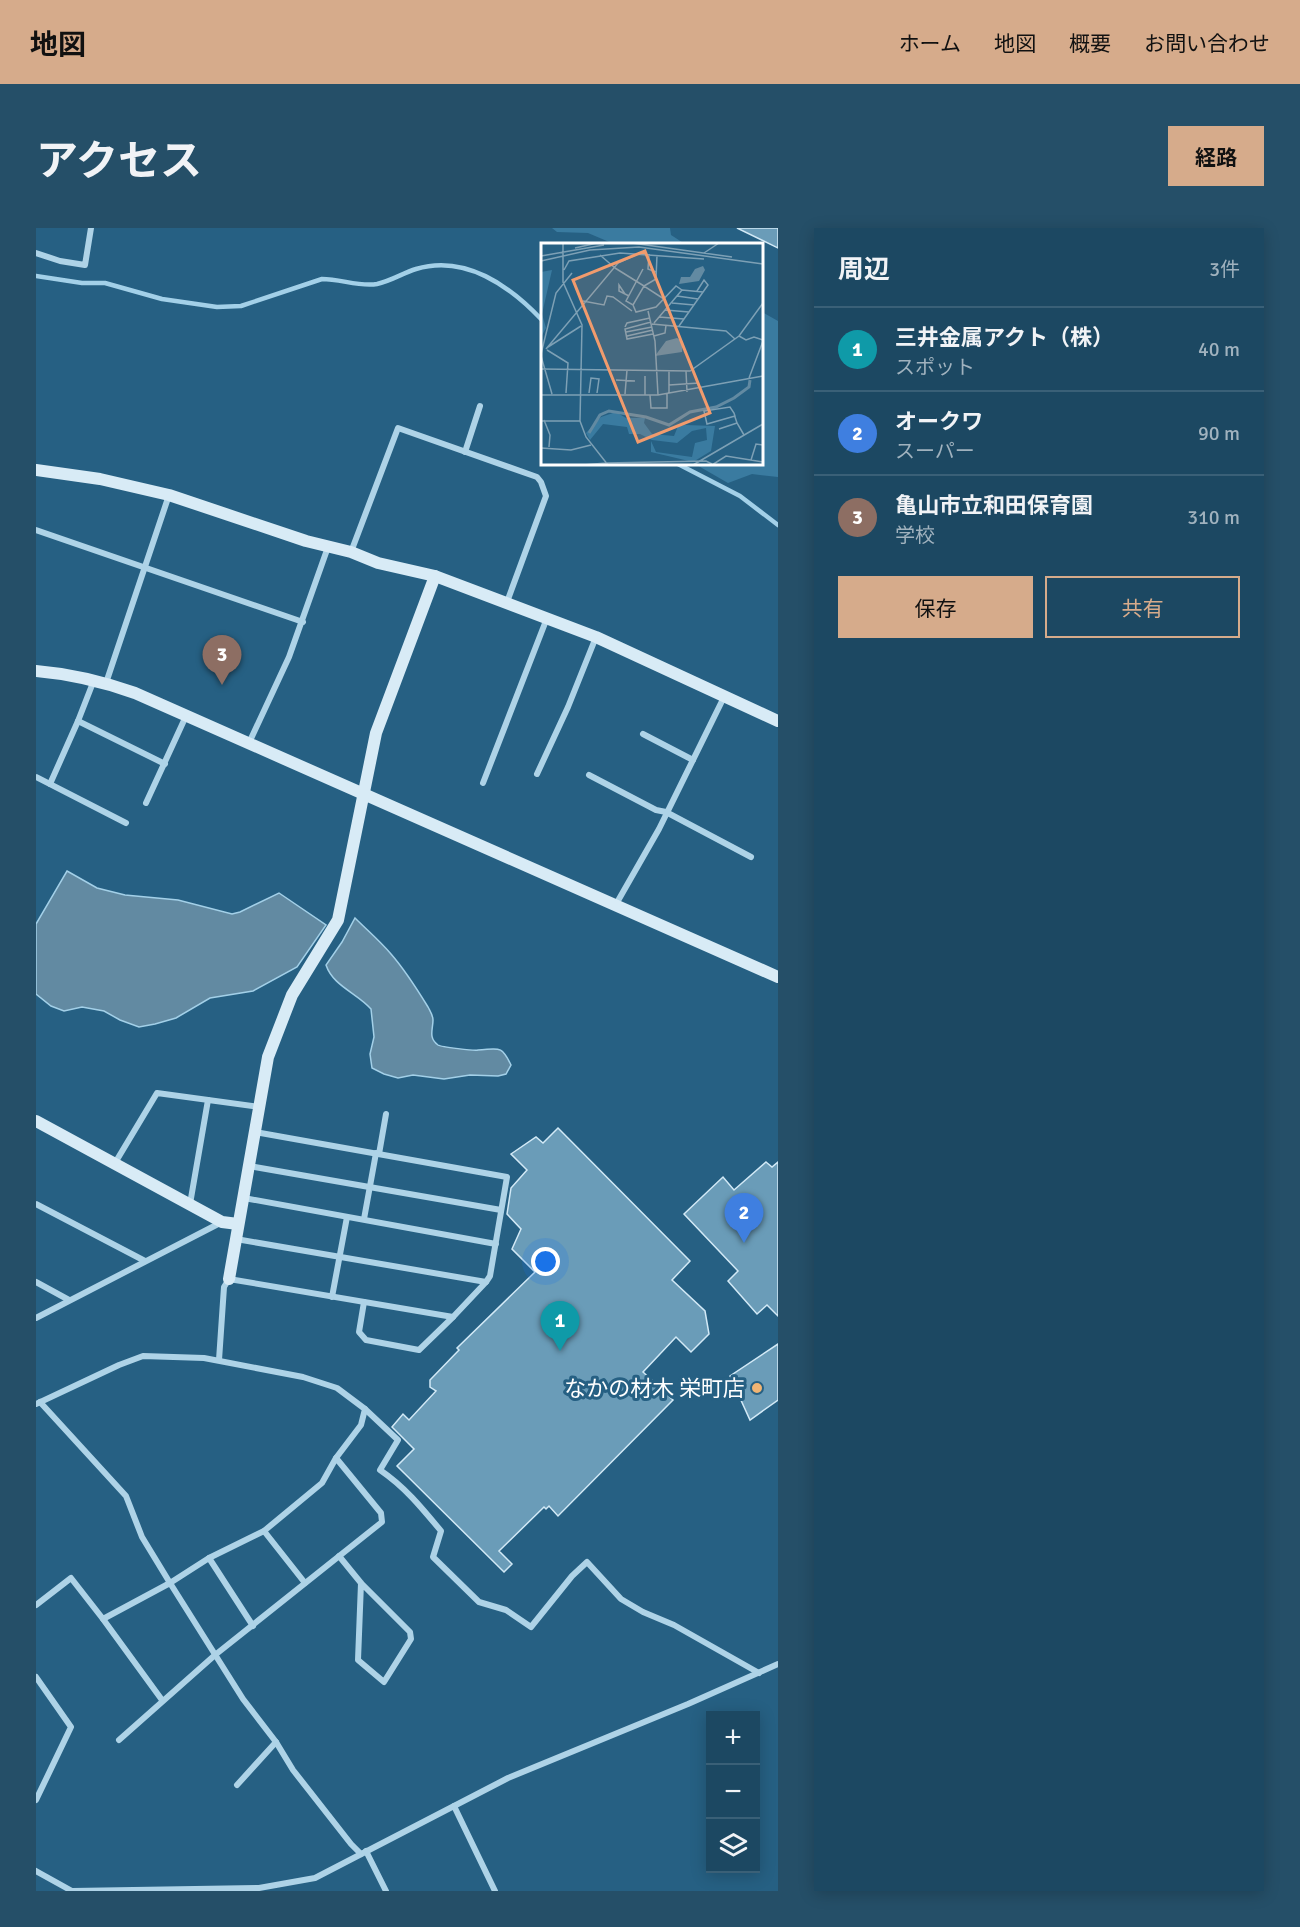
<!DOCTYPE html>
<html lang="ja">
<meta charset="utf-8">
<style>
:root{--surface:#1c4862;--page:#254f68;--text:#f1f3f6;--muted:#a0b2be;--line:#3a6077;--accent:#d6ab8b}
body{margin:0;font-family:Signika,"Noto Sans JP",sans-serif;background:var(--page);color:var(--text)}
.controls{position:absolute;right:18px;bottom:18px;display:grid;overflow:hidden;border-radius:0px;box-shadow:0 3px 15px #0003}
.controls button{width:54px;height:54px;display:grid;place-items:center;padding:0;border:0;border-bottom:2px solid var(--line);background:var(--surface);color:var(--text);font:30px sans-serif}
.you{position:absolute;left:510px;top:1034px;width:21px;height:21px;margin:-15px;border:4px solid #fff;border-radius:50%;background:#1a73e8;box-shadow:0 0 0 9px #1a73e833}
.badge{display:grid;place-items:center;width:39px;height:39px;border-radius:50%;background:var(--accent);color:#fff;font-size:20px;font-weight:700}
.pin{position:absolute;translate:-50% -50px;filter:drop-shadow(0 2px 3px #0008)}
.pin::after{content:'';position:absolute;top:32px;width:21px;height:18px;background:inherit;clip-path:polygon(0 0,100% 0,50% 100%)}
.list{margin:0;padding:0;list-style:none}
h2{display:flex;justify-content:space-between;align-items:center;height:78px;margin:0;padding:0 24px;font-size:26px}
h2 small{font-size:20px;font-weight:400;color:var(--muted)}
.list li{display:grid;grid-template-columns:39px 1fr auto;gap:18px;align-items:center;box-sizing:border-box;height:84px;padding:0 24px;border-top:2px solid var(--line)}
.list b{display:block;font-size:22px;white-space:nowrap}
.list p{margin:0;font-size:20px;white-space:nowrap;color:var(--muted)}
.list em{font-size:20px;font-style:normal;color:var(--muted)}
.actions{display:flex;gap:12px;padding:18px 24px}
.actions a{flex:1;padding:14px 0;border:2px solid var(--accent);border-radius:0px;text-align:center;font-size:21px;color:var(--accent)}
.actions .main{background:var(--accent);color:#111}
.icon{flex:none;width:33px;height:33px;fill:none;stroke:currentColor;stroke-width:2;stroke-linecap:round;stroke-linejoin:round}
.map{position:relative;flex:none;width:742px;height:1663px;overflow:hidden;border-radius:0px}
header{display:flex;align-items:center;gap:36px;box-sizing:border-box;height:84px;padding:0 30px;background:var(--accent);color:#111}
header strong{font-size:28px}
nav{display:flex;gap:33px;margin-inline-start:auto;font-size:21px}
.intro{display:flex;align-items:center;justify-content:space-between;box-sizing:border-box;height:144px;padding:0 36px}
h1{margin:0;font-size:42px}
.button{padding:15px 27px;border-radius:0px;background:var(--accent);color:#111;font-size:21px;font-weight:700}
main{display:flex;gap:36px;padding:0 36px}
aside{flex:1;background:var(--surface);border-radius:0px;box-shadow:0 3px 15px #0003}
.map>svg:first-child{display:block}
</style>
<header>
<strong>地図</strong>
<nav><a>ホーム</a><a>地図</a><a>概要</a><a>お問い合わせ</a></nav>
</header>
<div class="intro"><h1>アクセス</h1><a class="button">経路</a></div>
<main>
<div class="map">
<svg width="742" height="1663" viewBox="0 0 742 1663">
<rect width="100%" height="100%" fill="#266083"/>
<!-- green -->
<g fill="#3a7ba0">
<polygon points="516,0 634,0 635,7 649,16 578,16 552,5 521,4"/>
<polygon points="726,84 742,93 742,249 716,246 692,255 659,236 726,236"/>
</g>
<!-- water -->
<g fill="#628aa2" stroke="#a3d0e8" stroke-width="1.5">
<polygon points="31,643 61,660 89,667 142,672 196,686 204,684 243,665 290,697 261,739 217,763 174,770 140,790 119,796 103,799 84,792 68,783 46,779 28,783 15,778 0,766 0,696"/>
<path d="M319,690C331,702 344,713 355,726C369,742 381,761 392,779C394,783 397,787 397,792C397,801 392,810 402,817C405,819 439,823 442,822C462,821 465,816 475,837L470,846L462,848L434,847L408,851L377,847L362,850L348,846L336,840L334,826L338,809L335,781C321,765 297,758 290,737L306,714Z"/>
</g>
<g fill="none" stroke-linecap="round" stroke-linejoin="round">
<!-- stream -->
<g stroke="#a3d0e8" stroke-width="4.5">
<path d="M0,48L46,55H69L126,71L181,79L205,78L286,51C305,51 323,59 341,56C355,53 367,45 380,41C429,26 474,58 506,92"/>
<polyline points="642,236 704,268 742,297"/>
</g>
</g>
<!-- building -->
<g fill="#6a9cb8" stroke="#d2e9f6" stroke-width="1.5">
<polygon points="701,0 742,0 742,20"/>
<polygon points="522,900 654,1033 636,1052 669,1083 673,1106 655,1124 640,1109 607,1144 637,1172 522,1288 513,1278 510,1281 508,1279 463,1323 476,1336 468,1344 361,1238 378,1221 356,1199 367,1186 373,1192 400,1163 394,1159 394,1152 423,1122 421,1120 499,1044 476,1021 485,1001 471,986 475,960 491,942 475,926 500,909 507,915"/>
<polygon points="730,934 736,939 742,934 742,1088 731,1077 721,1086 692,1053 702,1043 648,986 687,949 698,962"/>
<polygon points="742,1116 742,1172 714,1192 694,1148"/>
</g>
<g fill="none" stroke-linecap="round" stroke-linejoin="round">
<!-- street -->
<g stroke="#aed3e7" stroke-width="6">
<polyline points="0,25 24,33 49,37 55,0"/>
<polyline points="429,224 444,178"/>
<polyline points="0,302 267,394"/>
<polyline points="315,324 362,200 501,249 505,254 510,268 471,374"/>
<polyline points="70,455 133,267"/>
<polyline points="42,493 129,536"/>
<polyline points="607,506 657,532"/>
<polyline points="213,515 253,429 292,319"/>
<polyline points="501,546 532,479 560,409"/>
<polyline points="553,547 620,582 630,584 715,629"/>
<polyline points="0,549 90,595"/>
<polyline points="447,555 511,390"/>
<polyline points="14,556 42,493 58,452"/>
<polyline points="110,575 150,488"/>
<polyline points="579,678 623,601 688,469"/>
<polyline points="343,926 350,886"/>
<polyline points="79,935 121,865 223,879"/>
<polyline points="213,938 465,982"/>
<polyline points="208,970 460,1016"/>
<polyline points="0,976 109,1033"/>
<polyline points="154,976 172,872"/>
<polyline points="328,991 340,925"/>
<polyline points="200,1011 450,1054 454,1048 471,949 219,904"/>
<polyline points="0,1054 33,1072"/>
<polyline points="296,1069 311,989"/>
<polyline points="328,1074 323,1104 330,1112 383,1122 417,1089"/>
<polyline points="0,1090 186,994"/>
<polyline points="183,1132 188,1059 193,1051 417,1089 450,1054"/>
<polyline points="4,1174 90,1268 106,1309 134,1355 173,1330 228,1303 286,1255 300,1230 345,1285 346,1294 179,1427 83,1512"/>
<polyline points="0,1176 83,1137 107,1128 168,1130 267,1149 301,1160 329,1181 325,1197 300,1230"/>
<path d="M329,1181L362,1212L344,1242C369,1259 386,1280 405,1303L397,1329L443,1374L470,1382L495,1399L536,1348L551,1334L585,1371L607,1384L638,1397L723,1445"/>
<polyline points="228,1303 269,1355"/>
<polyline points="303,1328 325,1355 374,1404 375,1411 348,1454 322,1432 325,1355"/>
<polyline points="173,1330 217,1398"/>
<polyline points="0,1377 35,1350 67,1391 134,1355 207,1471 240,1514 257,1542 315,1616 325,1626"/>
<polyline points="67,1391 126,1472"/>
<polyline points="0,1449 35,1499 0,1572"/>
<polyline points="201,1557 240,1514"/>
<polyline points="418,1578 459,1663"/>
<polyline points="330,1623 350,1663"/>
<polyline points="0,1643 36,1663"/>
<polyline points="36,1663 223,1660 279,1650 472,1550 652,1476 742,1436"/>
</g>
<!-- secondary -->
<g stroke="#d8ebf6" stroke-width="12">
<polyline points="0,242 64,251 133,267 270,313 315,324 342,335 399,348 560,409 742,493"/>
<path d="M0,443C36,446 65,453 99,465L742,749"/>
<polyline points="0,893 186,994 202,996"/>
<polyline points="193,1051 232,829 256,767 302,692 340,505 399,348"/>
</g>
</g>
<!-- markers -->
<circle fill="#f0b473" stroke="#266083" stroke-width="2" cx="721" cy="1160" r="6"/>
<g text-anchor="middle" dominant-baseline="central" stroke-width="6" stroke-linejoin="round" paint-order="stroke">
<!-- poi labels -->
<g font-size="22" fill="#fff" stroke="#266083" text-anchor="end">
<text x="709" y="1160">なかの材木 栄町店</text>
</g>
</g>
<!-- overview -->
<g transform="translate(505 15)">
<rect width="222" height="222" fill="#266083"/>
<path d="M11,27L1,71L5,85L0,94V29ZM75,169L85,175H104L103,180L111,191L133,193L137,183L144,182L174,183L170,208L152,219L110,209V198L115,209L151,214L154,200L166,197L165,185L151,188L136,200L111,197L99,191H88L86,184L62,181L49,197L45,190L60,174Z" fill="#3a7ba0"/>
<path d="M162,23L164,27L158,38L138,41L140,34H149L154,26ZM136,95L142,99L141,109L114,113L125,98Z" fill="#628aa2"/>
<path fill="none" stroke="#628aa2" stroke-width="3" d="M48,190L59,172L68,168L105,174L128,182L149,169L175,164L193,155L208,144L209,137"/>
<path fill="none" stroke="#7da0b5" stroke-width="1.5" d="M22,0V39L41,82L39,178L45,194L67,222M91,0L191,14M34,5L56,0M163,10L178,0M108,11L107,26L115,29M59,12L74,25M0,13L63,2M0,18L49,7L98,4L222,21M74,25L103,43L115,36L116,12M102,26L85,58L92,62L103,43L123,56M23,27L28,18L79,10L163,16M84,51L78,42V48L88,53M136,53L157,56M42,58L63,62L66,53L72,54L91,68M131,60L153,62M92,62L95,69L115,64L135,43L141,47L162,49M124,67L148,69M107,68L114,98L117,152M118,74L143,76M110,79L84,86L86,96L112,91M113,80L141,47M111,81L185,88L194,96M138,83L167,42L163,37L156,48M84,84L86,80L109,75M85,89L111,84M86,93L112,87M113,93L124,90L125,82M198,93L205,97L213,94L222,97M7,104L40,83M5,106L77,20L99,10M6,107L27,120L25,150M0,111L15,50L31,30M0,113L11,151M0,126L149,128L198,93L222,60M145,128L146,149M104,133V152M208,135L222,98M75,137L94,138M128,142L158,140M48,150L50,135L58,136L56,150M128,150V128M84,151L86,127M0,152H117L222,133M109,152L110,165H126V151M194,173L166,181L163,168L189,164L193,170L194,173V174L196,180L203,192M3,177L9,192L8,204M0,178H39M178,186L196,180M0,205L30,207L50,202M210,217L215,201L222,202M65,220L165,218L171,221M42,222L65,220M152,222L222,181M171,222L185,213L222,219"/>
<path fill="#f19b6d" fill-opacity="0.15" stroke="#f19b6d" stroke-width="3" d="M104,8L169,170L97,199L32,37Z"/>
<rect width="222" height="222" fill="none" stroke="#fff" stroke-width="3"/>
</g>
</svg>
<div class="controls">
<button>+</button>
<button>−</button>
<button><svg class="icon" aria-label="layers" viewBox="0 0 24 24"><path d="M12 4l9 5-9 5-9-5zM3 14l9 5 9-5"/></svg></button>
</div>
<div class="you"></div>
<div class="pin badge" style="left:524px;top:1123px;background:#0f9aa8">1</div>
<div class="pin badge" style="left:708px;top:1015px;background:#3f7fe0">2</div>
<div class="pin badge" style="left:186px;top:457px;background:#8d6e63">3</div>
</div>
<aside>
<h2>周辺<small>3件</small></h2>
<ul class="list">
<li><span class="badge" style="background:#0f9aa8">1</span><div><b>三井金属アクト（株）</b><p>スポット</p></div><em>40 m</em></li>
<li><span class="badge" style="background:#3f7fe0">2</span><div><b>オークワ</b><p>スーパー</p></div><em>90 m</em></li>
<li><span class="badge" style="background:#8d6e63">3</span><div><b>亀山市立和田保育園</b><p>学校</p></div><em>310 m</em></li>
</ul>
<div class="actions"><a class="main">保存</a><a>共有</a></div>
</aside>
</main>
